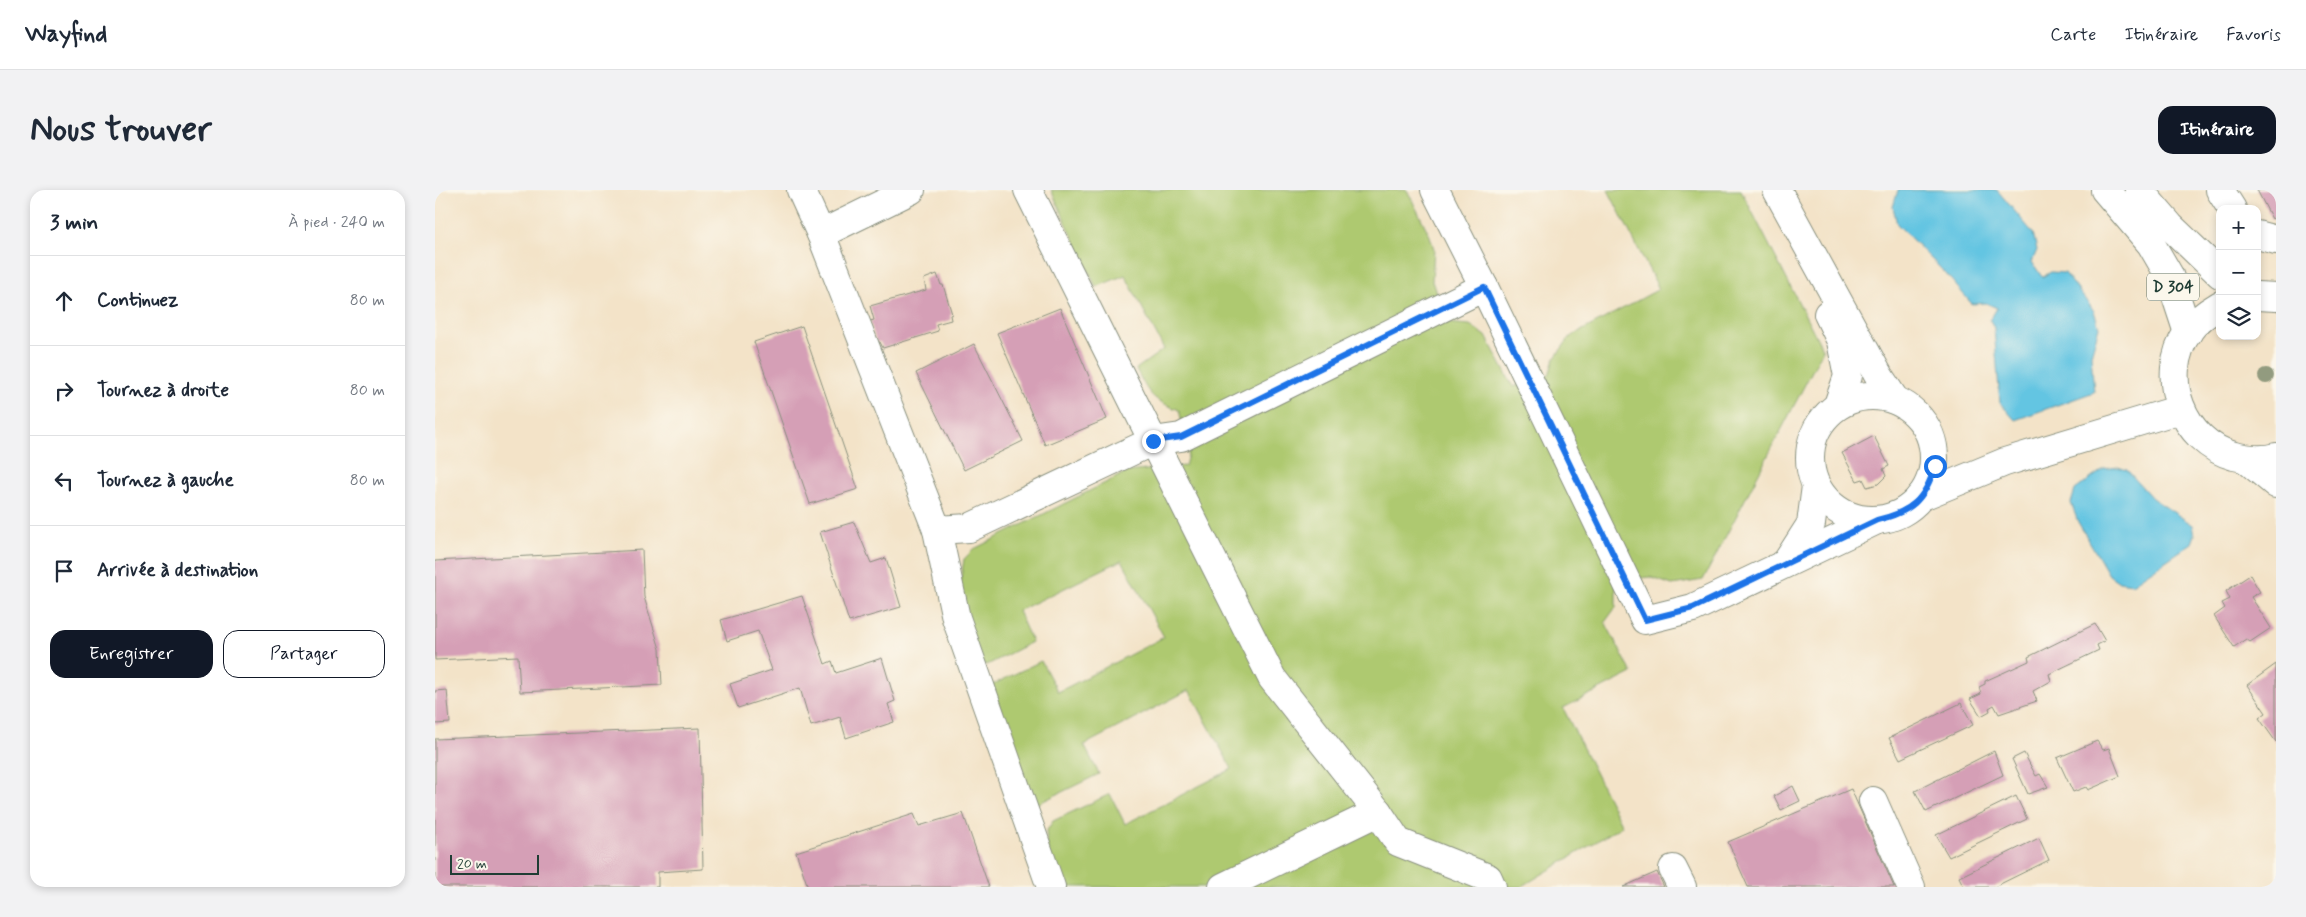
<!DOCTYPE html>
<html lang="fr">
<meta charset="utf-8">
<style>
:root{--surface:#fff;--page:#f2f2f3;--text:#1f2937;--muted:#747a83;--line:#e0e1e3;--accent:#111827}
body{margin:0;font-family:Mynerve,sans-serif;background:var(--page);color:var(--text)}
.controls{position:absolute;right:15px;top:15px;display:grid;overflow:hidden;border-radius:10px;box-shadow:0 2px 8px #0003}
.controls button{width:45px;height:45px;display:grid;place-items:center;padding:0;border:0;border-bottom:1px solid var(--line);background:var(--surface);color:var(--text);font:25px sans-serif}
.scale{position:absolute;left:15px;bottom:12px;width:89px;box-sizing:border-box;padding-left:5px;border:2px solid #1f3d34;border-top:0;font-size:14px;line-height:18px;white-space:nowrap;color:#1f3d34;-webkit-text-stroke:4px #fbf7ec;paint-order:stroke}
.stop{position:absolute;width:15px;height:15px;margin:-11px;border:4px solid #1a73e8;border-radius:50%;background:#fff}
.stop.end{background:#1a73e8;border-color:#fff;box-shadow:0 1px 5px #0008}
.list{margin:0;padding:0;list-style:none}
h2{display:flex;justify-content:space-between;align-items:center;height:65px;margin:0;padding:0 20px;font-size:21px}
h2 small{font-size:16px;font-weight:400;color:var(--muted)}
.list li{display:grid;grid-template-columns:32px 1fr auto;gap:15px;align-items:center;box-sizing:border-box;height:90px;padding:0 20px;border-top:1px solid var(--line)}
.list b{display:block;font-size:19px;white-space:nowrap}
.list em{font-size:16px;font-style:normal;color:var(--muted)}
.actions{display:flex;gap:10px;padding:15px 20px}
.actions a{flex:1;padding:11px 0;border:1px solid var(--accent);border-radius:15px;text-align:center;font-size:18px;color:var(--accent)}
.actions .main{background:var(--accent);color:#fff}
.icon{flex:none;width:28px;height:28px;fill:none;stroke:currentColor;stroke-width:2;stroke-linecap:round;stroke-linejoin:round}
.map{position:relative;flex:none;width:1841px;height:697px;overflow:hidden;border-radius:15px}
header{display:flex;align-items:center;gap:30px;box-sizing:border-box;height:70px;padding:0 25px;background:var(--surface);border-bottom:1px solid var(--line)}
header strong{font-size:24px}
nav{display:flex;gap:28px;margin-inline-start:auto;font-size:18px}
.intro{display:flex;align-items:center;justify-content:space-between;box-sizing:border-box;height:120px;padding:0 30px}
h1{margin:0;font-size:35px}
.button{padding:12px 22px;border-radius:15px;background:var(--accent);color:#fff;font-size:18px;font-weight:700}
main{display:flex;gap:30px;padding:0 30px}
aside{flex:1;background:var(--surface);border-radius:15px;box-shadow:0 2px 8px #0003}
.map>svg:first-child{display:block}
</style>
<header>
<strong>Wayfind</strong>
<nav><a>Carte</a><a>Itinéraire</a><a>Favoris</a></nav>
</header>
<div class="intro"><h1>Nous trouver</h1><a class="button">Itinéraire</a></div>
<main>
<aside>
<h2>3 min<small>À pied · 240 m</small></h2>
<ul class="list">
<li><svg class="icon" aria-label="ahead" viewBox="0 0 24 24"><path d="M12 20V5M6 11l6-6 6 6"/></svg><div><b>Continuez</b></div><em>80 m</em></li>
<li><svg class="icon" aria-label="right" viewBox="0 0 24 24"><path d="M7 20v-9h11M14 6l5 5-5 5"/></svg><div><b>Tournez à droite</b></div><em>80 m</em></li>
<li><svg class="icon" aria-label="left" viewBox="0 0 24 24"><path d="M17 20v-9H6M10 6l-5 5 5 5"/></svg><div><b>Tournez à gauche</b></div><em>80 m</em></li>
<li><svg class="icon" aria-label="arrive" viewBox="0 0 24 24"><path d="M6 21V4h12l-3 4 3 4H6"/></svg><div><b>Arrivée à destination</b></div></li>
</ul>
<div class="actions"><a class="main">Enregistrer</a><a>Partager</a></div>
</aside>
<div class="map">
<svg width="1841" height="697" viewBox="0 0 1841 697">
<rect width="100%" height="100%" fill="#fbf7ec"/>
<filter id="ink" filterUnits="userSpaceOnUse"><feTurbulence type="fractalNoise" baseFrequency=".02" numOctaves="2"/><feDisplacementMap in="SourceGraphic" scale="10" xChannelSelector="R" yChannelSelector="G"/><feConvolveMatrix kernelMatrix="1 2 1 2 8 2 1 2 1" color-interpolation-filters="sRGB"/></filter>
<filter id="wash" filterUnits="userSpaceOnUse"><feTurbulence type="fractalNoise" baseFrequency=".0096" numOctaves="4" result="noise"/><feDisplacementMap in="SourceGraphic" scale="20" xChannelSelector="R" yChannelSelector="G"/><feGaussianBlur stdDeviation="1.12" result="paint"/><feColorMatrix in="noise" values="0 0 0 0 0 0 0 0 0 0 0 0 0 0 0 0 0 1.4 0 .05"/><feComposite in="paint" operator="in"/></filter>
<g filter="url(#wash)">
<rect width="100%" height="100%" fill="#f3e3c8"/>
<!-- green -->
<path fill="#aec96f" stroke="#668352" d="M616,0H972L995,46L999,59L997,91L1011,133L1035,135L1051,146L1078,197L1114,185L1119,169L1135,147L1224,99L1173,0H1306L1388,160L1268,390L1237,395L1215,387L1181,391V417L1170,432L1197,483L1128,518L1187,636L1086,697H617L611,642L618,631L675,604L690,634L797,579L754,500L649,555L664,584L598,616L557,495L606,471L623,502L729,447L687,370L583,421L597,452L552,475L542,471L524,401L529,369L539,359L692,282L750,276L754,261L744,220C716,209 715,206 701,179L729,159L690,85L661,97Z"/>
<!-- water -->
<g fill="#64c5e2" stroke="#42818b">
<polygon points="1463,0 1562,0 1598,43 1602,60 1597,72 1607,87 1616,82 1630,83 1659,121 1664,137 1656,165 1659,202 1580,230 1565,213 1559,138 1555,130 1562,118 1551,113 1537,114 1511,84 1462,34 1458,17"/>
<polygon points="1683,277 1692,280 1717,308 1758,335 1760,345 1757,353 1697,394 1684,392 1674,385 1643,332 1636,313 1640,300 1669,279"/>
</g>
<g id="blocks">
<!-- building -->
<g fill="#d59fb6">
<polygon points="1822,0 1841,0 1841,27 1837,29"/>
<polygon points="502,84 506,95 508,95 517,124 515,125 516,130 501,134 503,141 448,158 445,152 441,152 435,131 439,130 435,116 491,100 489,89"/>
<polygon points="625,118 672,229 610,255 562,143"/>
<polygon points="367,136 423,299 375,314 319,152"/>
<polygon points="539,154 588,251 529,280 481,183"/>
<polygon points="1439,246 1454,276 1448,279 1451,286 1443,294 1432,297 1428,289 1422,291 1407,263"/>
<polygon points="419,332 436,373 451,368 466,417 414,432 385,342"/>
<polygon points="207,360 209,407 225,459 227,495 85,502 83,466 0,470 0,371"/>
<polygon points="1815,385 1825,402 1816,407 1836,438 1815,452 1811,449 1799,457 1779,426 1790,418 1787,413 1795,409 1791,401"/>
<polygon points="367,406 390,474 397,471 401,483 447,468 460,511 453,514 459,532 411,548 405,527 376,536 365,498 303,518 295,494 337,480 323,441 292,451 286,430"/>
<polygon points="1660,434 1670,451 1662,455 1664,460 1614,484 1616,491 1598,501 1602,511 1564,524 1559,515 1554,518 1555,521 1546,526 1535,509 1546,504 1544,497 1550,494 1550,491 1594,471 1593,467"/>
<polygon points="1841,474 1841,552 1824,528 1831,523 1812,495"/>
<polygon points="12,500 15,533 0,534 0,501"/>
<polygon points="1526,513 1538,535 1465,569 1454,548"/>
<polygon points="265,538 268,679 223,682 223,697 0,697 0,549"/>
<polygon points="1662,551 1668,560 1674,558 1685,586 1653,600 1651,597 1638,602 1622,568"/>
<polygon points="1559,561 1568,585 1491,622 1480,601"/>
<polygon points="1589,563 1601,586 1605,584 1613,597 1593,604 1577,569"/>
<polygon points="1358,596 1365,611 1346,620 1339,606"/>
<polygon points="1416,599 1459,697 1313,697 1293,652"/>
<polygon points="1581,606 1592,629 1514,667 1501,645"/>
<polygon points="528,623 554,697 373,697 361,662 479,624 484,636"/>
<polygon points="1604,648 1614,670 1559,697 1529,697 1524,687"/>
<polygon points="1222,682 1229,697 1188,697"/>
</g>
</g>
</g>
<g filter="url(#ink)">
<use href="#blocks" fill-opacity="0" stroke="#89907e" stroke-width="1"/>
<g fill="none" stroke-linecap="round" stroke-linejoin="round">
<!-- minor casing -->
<g stroke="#89907e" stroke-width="30">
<g id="minor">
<polyline points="366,0 386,44 476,0"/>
<polyline points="593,0 718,251 746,247 1049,97 1210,430 1258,418 1442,330"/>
<polyline points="1000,0 1049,97"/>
<polyline points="1342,0 1444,186 1460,210"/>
<polyline points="1785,0 1797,19"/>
<polyline points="386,44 502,340 534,338 718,251 837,488 943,622 963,652 1053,688 1057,697"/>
<polyline points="1822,45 1841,50"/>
<polyline points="1393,124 1406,151 1413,186 1403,215"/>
<circle cx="1437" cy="268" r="62"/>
<polyline points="1485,307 1570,272 1746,219"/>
<polyline points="502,340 521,428 616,697"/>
<polyline points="1351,373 1376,334 1381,296"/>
<polyline points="1438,611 1476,697"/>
<polyline points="1238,679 1247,697"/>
<polyline points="788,697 943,622"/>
</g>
</g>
<!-- major casing -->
<g stroke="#89907e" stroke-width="30">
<g id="major">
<polyline points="1670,0 1716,54 1734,85 1753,143"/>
<polyline points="1704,0 1735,36 1785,84"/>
<polyline points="1822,106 1841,107"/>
<path d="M1785,115C1773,122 1761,130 1753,142C1722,187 1748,252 1799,266C1812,269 1828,271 1841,267"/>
<polyline points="1811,269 1841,294"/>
</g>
</g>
<!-- minor -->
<use href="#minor" stroke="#fff" stroke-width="28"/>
<!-- major -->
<use href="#major" stroke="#fff" stroke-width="28"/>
</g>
<!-- trees -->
<circle fill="#929b7f" cx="1831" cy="186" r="8"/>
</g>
<g fill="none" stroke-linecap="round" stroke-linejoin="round" filter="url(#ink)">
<!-- route -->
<path stroke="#1a73e8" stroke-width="6" d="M718,251L746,247L1049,97L1210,430L1258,418L1442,330C1476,322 1490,310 1500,276"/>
</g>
<g text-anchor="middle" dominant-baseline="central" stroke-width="4" stroke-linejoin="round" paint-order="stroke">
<!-- shield labels -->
<rect fill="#fbf7ec" stroke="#61756b" stroke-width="1" x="1712" y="83.5" width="52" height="27" rx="4"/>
<g font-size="16" font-weight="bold" fill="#1f3d34">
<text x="1738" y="97">D 304</text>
</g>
</g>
</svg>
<div class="controls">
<button>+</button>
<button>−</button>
<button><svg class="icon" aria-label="layers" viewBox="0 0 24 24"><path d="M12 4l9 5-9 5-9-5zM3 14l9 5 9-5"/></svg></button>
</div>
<div class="scale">20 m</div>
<div class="stop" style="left:1500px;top:276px"></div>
<div class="stop end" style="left:718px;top:251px"></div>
</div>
</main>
